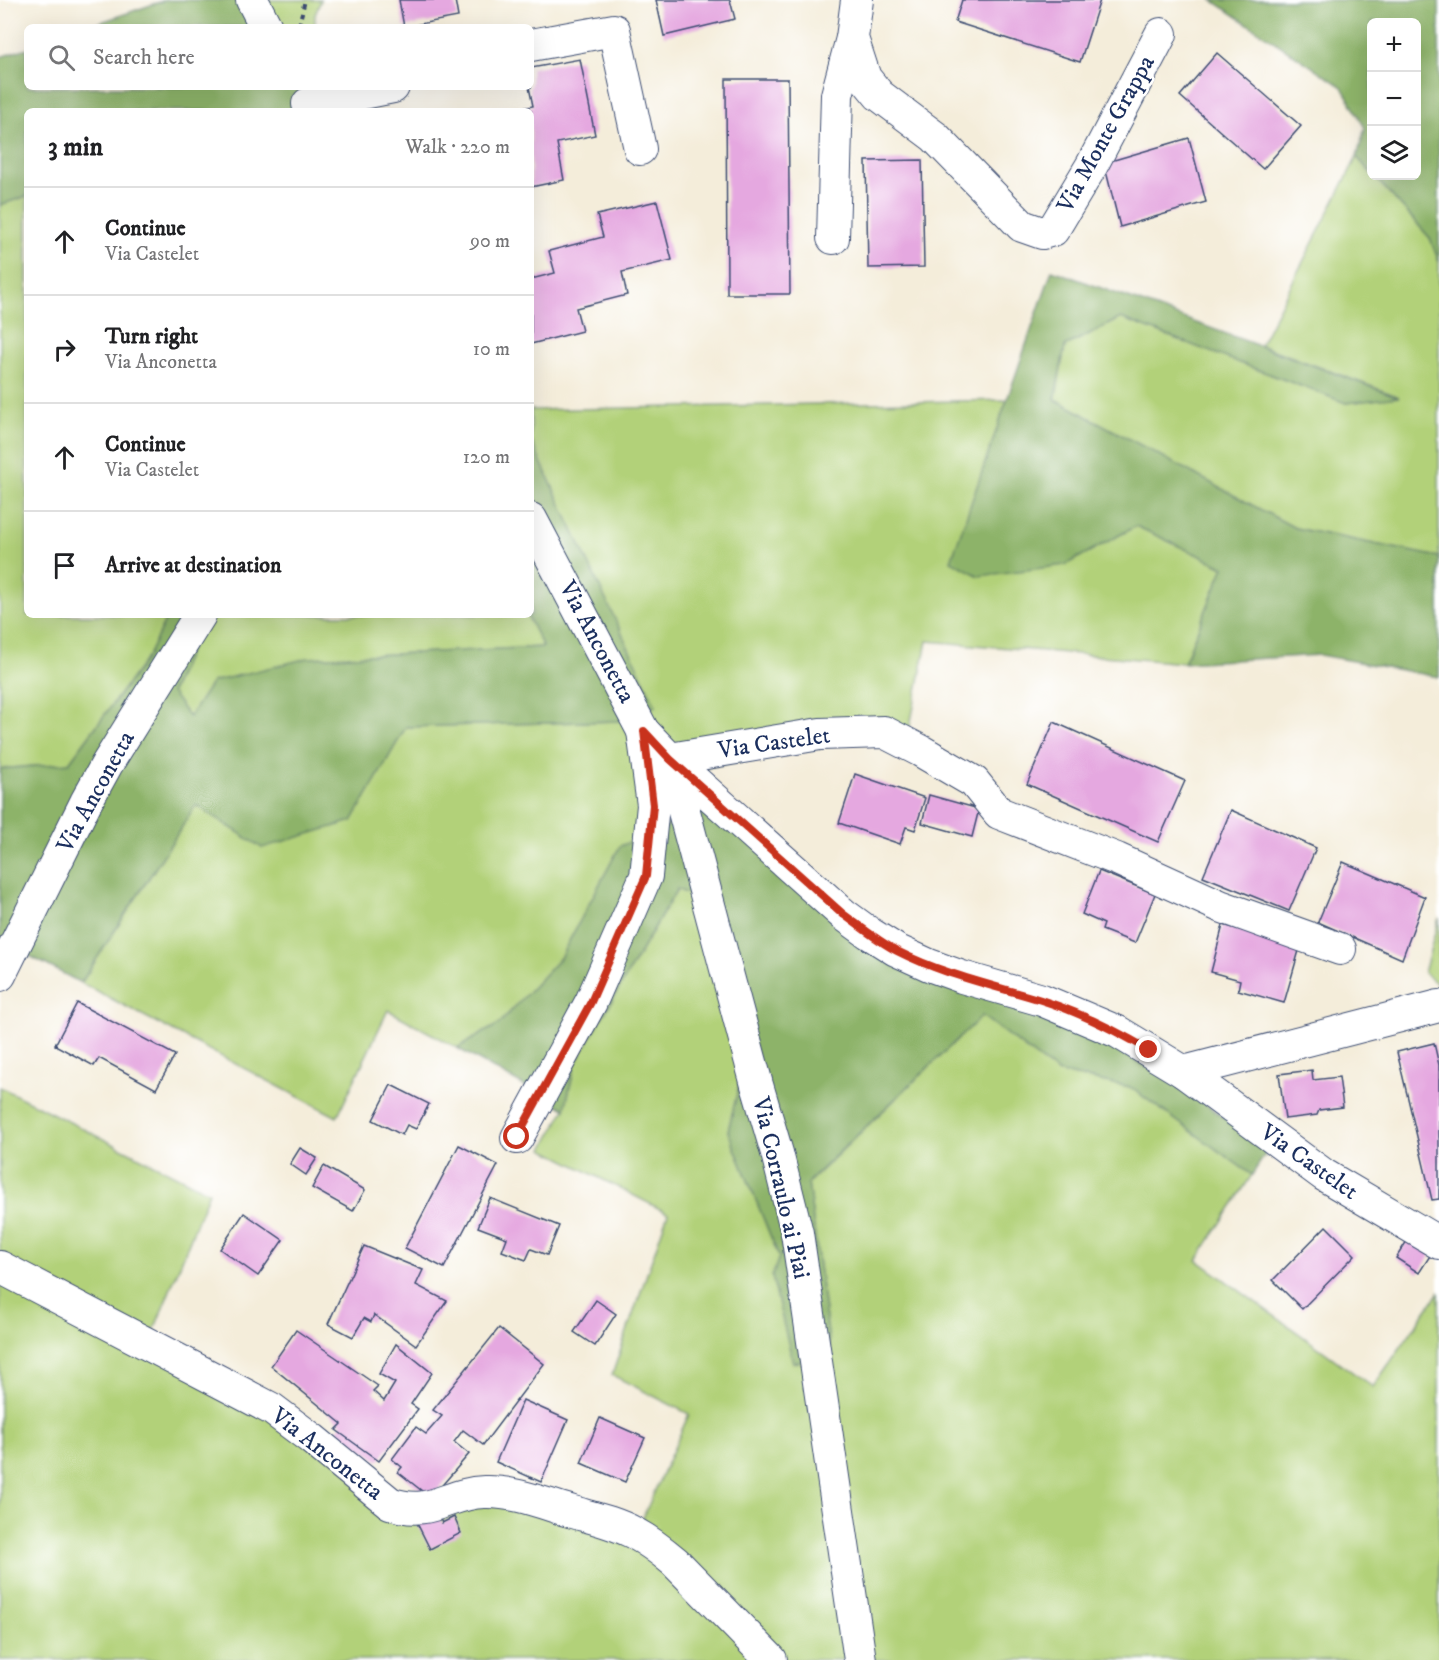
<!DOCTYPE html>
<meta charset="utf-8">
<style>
:root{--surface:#fff;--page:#f6f6f6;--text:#202124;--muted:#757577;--line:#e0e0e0}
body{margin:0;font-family:"IM FELL DW Pica",serif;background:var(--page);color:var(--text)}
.controls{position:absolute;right:18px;top:18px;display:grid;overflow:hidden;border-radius:9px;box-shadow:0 6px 24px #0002}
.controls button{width:54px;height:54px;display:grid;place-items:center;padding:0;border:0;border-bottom:2px solid var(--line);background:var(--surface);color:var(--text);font:30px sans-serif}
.stop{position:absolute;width:18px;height:18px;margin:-14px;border:4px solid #c8321e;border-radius:50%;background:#fff}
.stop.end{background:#c8321e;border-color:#fff;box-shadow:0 2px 6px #0008}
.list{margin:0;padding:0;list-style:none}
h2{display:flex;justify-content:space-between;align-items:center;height:78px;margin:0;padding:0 24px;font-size:26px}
h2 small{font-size:20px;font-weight:400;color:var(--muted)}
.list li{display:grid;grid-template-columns:39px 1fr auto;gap:18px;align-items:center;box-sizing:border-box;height:108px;padding:0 24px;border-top:2px solid var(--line)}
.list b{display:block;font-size:22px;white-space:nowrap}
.list p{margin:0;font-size:20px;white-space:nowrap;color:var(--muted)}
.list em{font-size:20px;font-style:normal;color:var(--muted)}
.icon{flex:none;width:33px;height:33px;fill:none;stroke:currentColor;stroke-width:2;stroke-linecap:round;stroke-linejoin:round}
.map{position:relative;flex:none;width:1439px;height:1660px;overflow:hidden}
.search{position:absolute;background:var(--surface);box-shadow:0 6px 24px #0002;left:24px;top:24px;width:510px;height:66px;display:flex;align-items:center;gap:15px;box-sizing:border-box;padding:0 21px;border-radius:9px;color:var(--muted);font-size:22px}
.panel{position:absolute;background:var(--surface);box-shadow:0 6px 24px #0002;left:24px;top:108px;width:510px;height:510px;border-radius:9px}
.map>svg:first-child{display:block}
</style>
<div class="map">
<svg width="1439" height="1660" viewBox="0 0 1439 1660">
<rect width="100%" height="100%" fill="#fff"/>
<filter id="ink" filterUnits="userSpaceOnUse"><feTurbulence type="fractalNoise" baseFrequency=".0167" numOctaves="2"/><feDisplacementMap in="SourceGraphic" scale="12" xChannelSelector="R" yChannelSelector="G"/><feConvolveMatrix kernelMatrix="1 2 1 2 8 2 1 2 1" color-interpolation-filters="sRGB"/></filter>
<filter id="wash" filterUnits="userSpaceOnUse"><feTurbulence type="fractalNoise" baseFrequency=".008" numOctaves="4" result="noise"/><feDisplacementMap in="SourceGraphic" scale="24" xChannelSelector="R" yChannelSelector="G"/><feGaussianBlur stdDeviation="1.35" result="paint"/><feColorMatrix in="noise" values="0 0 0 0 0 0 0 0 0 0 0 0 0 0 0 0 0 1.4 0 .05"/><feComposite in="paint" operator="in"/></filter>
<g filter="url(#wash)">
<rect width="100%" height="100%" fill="#f4edda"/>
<!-- green -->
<g fill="#b2d179" stroke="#66806c" stroke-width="1.5">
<polygon points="261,0 321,0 315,15 315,27 276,27"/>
<polygon points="1357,157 1371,173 1372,176 1374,176 1430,238 1439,262 1439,557 1295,528 1055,400 1065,346 1121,318 1346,403 1397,396 1260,345"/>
<polygon points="27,196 27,615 168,615 148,656 69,763 0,769 0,205"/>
<polygon points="1007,400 952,561 1065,565 1136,526 1224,567 1184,663 927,641 909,731 706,767 709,809 620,846 560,958 499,1024 457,1048 388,1010 337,1117 81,983 196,805 352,821 406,727 619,721 553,488 531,441 531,410"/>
<polygon points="205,615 527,615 543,647 308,658 189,717 171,693"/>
<polygon points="677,889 713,905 753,1027 728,1131 779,1257 772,1277 831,1357 808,1183 982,1016 1057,1072 1130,1087 1252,1175 1197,1260 1373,1387 1439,1292 1439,1660 0,1660 0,1087 209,1192 149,1343 391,1491 640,1524 689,1414 612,1375 668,1213 543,1149 565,1109 575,1064"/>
<polygon points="1439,918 1439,985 1424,973"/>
</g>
<!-- forest -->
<g fill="#8db369" stroke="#547164" stroke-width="1.5">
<polygon points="165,0 261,0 276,27 87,27"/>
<polygon points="1212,0 1439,0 1439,262 1430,238 1374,176 1416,176 1416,22 1372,22 1371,173 1357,157 1365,128 1342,87"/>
<polygon points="27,48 27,87 310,87 323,111 27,111 27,196 0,205 0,57"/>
<polygon points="1052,270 1399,397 1346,403 1121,318 1065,346 1055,399 1295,528 1439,557 1439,677 1320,655 1184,663 1224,567 1136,526 1065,565 979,576 951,561"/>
<polygon points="531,441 656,706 619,721 406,727 352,821 262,848 196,805 81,983 22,952 0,952 0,769 69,763 148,656 168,615 205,615 171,692 189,717 212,682 308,658 543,647 527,615 531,615"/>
<polygon points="709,809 808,890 1170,1078 1268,1150 1252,1175 1130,1087 1057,1072 982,1016 808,1182 831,1357 793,1363 772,1277 779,1257 728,1131 753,1027 712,905 677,889 575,1064 565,1109 457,1048 499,1024 560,958 620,846"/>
</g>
<g id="blocks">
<!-- building -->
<g fill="#e5a8e0">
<polygon points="399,0 455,0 458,17 404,27"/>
<polygon points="656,0 730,0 735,19 664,36"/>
<polygon points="962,0 1100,0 1080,62 955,22"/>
<polygon points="1217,53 1301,126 1263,169 1180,96"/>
<polygon points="580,59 595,135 557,143 564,180 531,187 531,111 512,110 533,106 529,87 531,87 531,68"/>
<polygon points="726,79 788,79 790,294 727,294"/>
<polygon points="1189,138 1206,202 1120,227 1104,163"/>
<polygon points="922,160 924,267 868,268 866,161"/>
<polygon points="657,201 672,260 622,272 627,295 576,308 582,331 531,344 531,279 555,273 549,251 603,237 597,215"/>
<polygon points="1054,722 1185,781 1158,842 1027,784"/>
<polygon points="855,774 925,798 915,830 906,827 900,844 839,823"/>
<polygon points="929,795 979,809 972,837 922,823"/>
<polygon points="1231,810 1316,848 1289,911 1203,876"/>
<polygon points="1343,862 1425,897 1402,959 1318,922"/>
<polygon points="1099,871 1155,894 1135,943 1102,930 1104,924 1082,914"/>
<polygon points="1223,925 1300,947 1284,1003 1238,990 1240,980 1211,972"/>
<polygon points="77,1003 175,1055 156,1089 99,1058 94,1066 55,1045"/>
<polygon points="1434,1043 1439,1065 1439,1199 1432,1200 1397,1052"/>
<polygon points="1312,1070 1313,1080 1339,1077 1343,1107 1319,1110 1317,1115 1285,1119 1279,1074"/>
<polygon points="391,1085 429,1104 416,1129 407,1125 402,1135 373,1120"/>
<polygon points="459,1145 498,1165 444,1268 405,1248"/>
<polygon points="300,1148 317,1158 306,1175 290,1164"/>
<polygon points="324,1166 365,1190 353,1211 312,1188"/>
<polygon points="490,1198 559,1226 547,1255 531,1249 526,1260 502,1251 507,1238 478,1227"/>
<polygon points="244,1213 283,1240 258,1276 220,1249"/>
<polygon points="1326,1226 1355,1255 1302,1309 1273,1280"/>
<polygon points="1412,1233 1435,1248 1419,1273 1396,1258"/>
<polygon points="364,1246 423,1270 416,1285 447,1301 416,1345 374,1315 371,1322 364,1318 353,1337 328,1324"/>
<polygon points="596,1300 616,1314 595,1346 574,1332"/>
<polygon points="499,1328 544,1364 483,1445 463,1430 454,1442 469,1454 431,1498 398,1472 402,1467 392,1459 416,1427 426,1434 442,1416 433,1410"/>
<polygon points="296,1330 378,1386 373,1391 384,1401 395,1383 379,1374 396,1344 432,1373 411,1404 418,1409 379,1461 336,1430 342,1424 271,1366"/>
<polygon points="523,1400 568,1420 541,1482 496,1462"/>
<polygon points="600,1418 645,1438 625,1482 581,1463"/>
<polygon points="437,1513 442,1523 454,1517 461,1533 430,1549 417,1523"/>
</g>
</g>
</g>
<g filter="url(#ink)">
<use href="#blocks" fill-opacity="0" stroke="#3c4c71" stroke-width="1.5"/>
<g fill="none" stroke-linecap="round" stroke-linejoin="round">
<!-- minor casing -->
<g stroke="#3c4c71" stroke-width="34">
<g id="minor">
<polyline points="252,0 266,27"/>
<polyline points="857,0 852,38 865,78 879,95 935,137 1022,226 1042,233 1053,230 1092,165 1161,34"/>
<polyline points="531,45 614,30 640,149"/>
<polyline points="308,104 393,87"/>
<polyline points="833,238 837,95 852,38"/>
<polyline points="531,519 643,731 670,759 843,914 869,933 896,950 929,965 962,977 1042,1000 1118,1032 1184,1072 1324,1175 1439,1243"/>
<polyline points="670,759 757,1085 777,1153 797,1233 860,1660"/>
<polyline points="670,759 820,734 884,732 921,751 974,782 999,813 1117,859 1220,906 1340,949"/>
<polyline points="0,975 86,802 107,764 200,615"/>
<polyline points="1184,1072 1439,1006"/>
<polyline points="517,1138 591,1002 646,876 653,805 643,731"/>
<path d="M0,1267L272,1409L312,1439L390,1503C431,1518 447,1493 484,1492C514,1491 545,1504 573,1512C594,1518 616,1523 634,1533C649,1541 662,1551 675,1562L771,1660"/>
</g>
</g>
<!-- path -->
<polyline stroke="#3c4c71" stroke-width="4" stroke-dasharray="4.5 4.5" stroke-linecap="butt" points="299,25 305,0"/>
<!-- minor -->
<use href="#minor" stroke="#fff" stroke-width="32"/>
</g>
</g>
<g fill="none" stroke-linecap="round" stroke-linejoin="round" filter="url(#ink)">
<!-- route -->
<path stroke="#c8321e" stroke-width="8" d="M517,1137L591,1002L646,876L653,805L644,731L670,759L843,914C861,927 878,941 897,951C942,974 992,985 1041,1000C1079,1012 1115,1030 1149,1050"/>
</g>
<g text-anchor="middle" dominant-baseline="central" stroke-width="5" stroke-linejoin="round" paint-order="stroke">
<!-- street labels -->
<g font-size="24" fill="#1b2f5e" stroke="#fff">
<text transform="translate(1106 134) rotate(-61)">Via Monte Grappa</text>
<text transform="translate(597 642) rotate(62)">Via Anconetta</text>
<text transform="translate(774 743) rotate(-8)">Via Castelet</text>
<text transform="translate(96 792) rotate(-61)">Via Anconetta</text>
<text transform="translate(1309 1162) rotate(35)">Via Castelet</text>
<text transform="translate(781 1188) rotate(77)">Via Corraulo ai Piai</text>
<text transform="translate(327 1454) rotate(38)">Via Anconetta</text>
</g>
</g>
</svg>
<div class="controls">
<button>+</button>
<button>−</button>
<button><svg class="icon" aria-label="layers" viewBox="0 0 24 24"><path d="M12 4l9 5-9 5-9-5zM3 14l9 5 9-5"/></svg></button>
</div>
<div class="stop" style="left:517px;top:1137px"></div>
<div class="stop end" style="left:1149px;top:1050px"></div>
<div class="search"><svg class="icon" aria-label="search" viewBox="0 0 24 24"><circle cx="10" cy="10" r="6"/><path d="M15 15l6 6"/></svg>Search here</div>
<section class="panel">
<h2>3 min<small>Walk · 220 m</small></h2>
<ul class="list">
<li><svg class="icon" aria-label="ahead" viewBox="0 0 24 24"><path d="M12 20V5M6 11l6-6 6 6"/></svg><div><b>Continue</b><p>Via Castelet</p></div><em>90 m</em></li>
<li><svg class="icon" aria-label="right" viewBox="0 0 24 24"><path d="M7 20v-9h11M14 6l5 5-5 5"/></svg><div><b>Turn right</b><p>Via Anconetta</p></div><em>10 m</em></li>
<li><svg class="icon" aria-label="ahead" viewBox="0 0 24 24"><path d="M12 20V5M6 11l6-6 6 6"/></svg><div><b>Continue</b><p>Via Castelet</p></div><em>120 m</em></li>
<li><svg class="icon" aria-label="arrive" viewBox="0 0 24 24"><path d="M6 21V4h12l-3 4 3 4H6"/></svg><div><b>Arrive at destination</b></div></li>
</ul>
</section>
</div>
